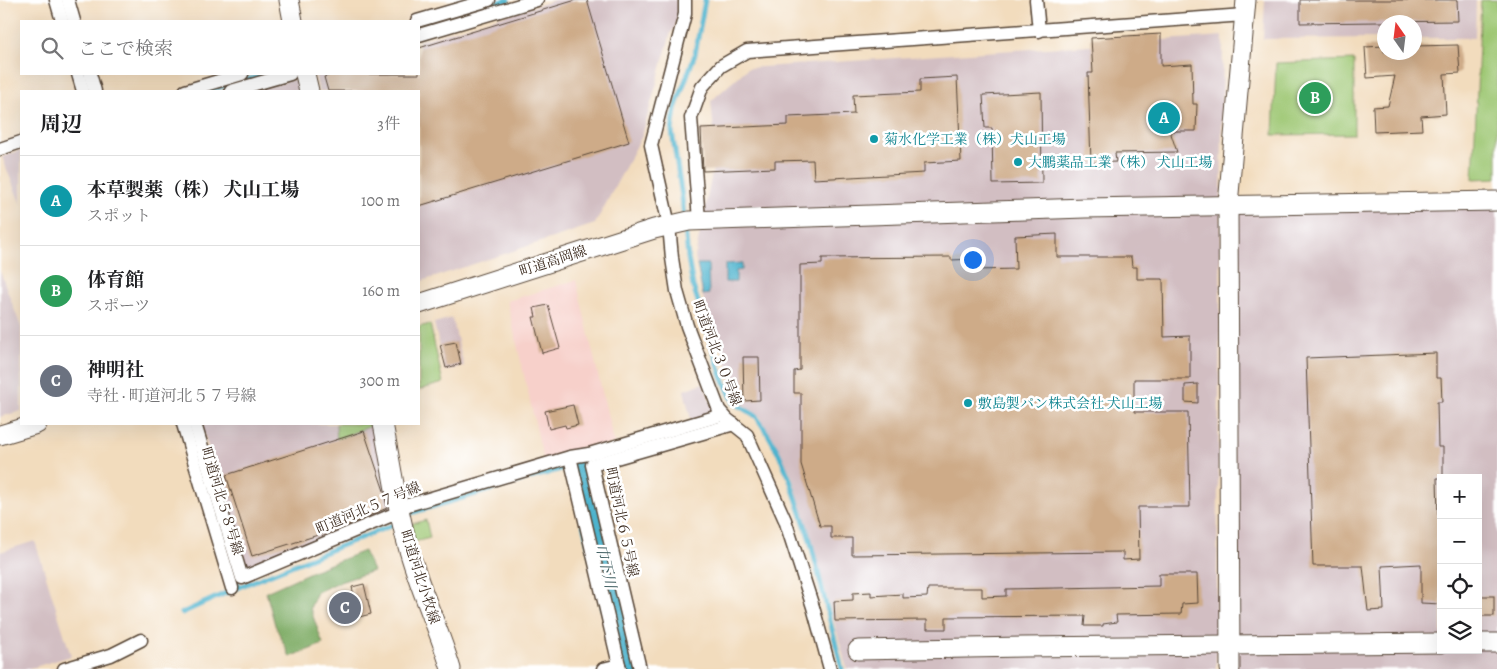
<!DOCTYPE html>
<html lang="ja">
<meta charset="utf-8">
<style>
:root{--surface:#fff;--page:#f6f6f6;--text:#202124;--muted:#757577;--line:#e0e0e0;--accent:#7c3aed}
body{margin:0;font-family:Alegreya,"Noto Serif JP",serif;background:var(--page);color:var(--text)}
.controls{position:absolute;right:15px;bottom:15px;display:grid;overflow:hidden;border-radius:0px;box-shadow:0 5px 20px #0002}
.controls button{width:45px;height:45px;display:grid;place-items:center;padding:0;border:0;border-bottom:1px solid var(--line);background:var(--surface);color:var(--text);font:25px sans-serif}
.compass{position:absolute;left:1377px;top:15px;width:45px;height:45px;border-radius:50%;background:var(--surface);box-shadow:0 5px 20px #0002;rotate:346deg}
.you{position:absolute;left:972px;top:259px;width:18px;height:18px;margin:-12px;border:4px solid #fff;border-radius:50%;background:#1a73e8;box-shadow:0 0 0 8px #1a73e833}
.badge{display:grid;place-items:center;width:32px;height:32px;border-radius:50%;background:var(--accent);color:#fff;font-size:16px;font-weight:700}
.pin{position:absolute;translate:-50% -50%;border:2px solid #fff;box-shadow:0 1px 5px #0006}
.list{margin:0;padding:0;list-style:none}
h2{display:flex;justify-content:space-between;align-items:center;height:65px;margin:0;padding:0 20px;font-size:21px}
h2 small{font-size:16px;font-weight:400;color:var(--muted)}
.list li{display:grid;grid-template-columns:32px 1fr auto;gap:15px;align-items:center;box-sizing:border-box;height:90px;padding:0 20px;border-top:1px solid var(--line)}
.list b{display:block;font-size:19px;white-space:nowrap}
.list p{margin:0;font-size:16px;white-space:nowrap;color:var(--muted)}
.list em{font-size:16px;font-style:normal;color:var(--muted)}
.icon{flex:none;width:28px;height:28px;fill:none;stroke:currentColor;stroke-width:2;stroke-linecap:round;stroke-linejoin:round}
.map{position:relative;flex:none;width:1497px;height:669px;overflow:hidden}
.search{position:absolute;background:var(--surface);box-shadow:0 5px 20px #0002;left:20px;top:20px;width:400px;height:55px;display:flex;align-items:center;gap:12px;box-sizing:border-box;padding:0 18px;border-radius:0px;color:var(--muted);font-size:19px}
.panel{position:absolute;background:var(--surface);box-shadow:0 5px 20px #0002;left:20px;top:90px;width:400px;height:335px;border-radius:0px}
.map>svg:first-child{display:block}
</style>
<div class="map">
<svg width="1497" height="669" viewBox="0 0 1497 669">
<rect width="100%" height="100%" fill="#fff"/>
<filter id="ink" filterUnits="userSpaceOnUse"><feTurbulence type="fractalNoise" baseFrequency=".02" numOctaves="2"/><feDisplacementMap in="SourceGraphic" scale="10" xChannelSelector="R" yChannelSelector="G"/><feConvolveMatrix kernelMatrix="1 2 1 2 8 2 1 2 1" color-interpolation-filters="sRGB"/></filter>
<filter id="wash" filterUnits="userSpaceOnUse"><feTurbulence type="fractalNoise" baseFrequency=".0096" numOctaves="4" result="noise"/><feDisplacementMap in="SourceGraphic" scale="20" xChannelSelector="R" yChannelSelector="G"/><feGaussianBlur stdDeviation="1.12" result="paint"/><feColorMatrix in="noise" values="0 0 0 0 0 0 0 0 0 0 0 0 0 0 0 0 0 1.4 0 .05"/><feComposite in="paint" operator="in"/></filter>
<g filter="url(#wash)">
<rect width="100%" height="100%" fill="#f2dcbd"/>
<!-- built -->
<polygon fill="#f7d0ca" points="576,280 614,443 544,462 507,301"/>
<!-- industrial -->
<g fill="#d2bec2" fill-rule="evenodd">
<polygon points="555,0 676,0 678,15 674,29 671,32 642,136 595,224 419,282 419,91 319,91 315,74 419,74 419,41"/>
<polygon points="1265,0 1476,0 1475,38 1415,38 1414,22 1384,22 1384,38 1263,39"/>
<polygon points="1223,36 1216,669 847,669 809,530 791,474 760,416 739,402 719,340 702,295 695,257 716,154 711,101 748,68"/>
<polygon points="299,78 302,91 253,91"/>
<polygon points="21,150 21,205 2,157"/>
<path d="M1497,201V669H1230L1228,205ZM1441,478H1478V650H1441Z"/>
<polygon points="0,271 21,327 21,411 0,417"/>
<polygon points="452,318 464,366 445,371 434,323"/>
<polygon points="703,383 715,413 691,420 684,390"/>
<polygon points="201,424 336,424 337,439 377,424 394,513 247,573"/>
<polygon points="35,541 71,656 28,669 0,669 0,552"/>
</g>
<!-- green -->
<g fill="#9ec773" stroke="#6c7848">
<polygon points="1481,0 1497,0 1497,178 1473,179"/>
<polygon points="1354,60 1354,134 1273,135 1276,63"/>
<polygon points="430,324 443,383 419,390 419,327"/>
<polygon points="336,424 376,424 337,439"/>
<polygon points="426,520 430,538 414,542 411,524"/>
</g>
<!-- forest -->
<polygon fill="#7eac65" stroke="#5c6b42" points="364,551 373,571 337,583 317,592 310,608 323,644 290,657 275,625 266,592 315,570"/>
<!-- water -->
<g fill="#4eb3cd" stroke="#446e76">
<polygon points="742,263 742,270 736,271 736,282 725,282 725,264"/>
<polygon points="697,264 708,264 709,294 703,295"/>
</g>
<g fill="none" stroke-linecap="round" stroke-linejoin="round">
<!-- stream -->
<g stroke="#4eb3cd" stroke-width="5">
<polyline points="705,0 695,54 675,109 672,131 682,197 688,258 693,286 722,377 734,403 756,416 769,436 779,454 789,477 810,540 842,669"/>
<polyline points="487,6 508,0"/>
<polyline points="208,91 266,74"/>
<polyline points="411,513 568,467"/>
<polyline points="239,587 395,524"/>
<polyline points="182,613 239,587 235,575"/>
</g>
<!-- river -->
<polyline stroke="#4eb3cd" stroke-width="29" points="581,463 630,669"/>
</g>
<g id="blocks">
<!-- building -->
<g fill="#ceab88">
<polygon points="576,0 587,0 629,142 419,206 419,91 328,91 324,77 334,74 419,74 419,48"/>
<polygon points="1300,0 1457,0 1458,21 1300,23"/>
<polygon points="1161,34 1161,66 1192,64 1193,104 1197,104 1196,131 1170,131 1177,152 1115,153 1116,162 1091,163 1088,73 1093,73 1091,38"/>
<polygon points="1458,45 1460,73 1444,74 1446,114 1421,116 1422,130 1374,132 1373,107 1388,106 1395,76 1367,78 1365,47 1384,46 1384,52 1414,52 1414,46"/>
<polygon points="957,77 961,161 924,163 924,173 814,179 813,160 775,161 775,168 703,171 701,129 788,125 788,117 854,114 853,95 920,92 920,79"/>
<polygon points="1041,92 1042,183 993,184 992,128 985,128 983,95"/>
<polygon points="1057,234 1057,257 1131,257 1132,267 1137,267 1137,279 1163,279 1164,337 1190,336 1190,379 1134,379 1134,412 1188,412 1190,507 1138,507 1139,559 1123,560 1123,552 852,555 852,538 831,538 831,526 820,526 801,464 801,393 794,393 794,371 800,370 800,265 822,264 822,258 951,257 951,260 975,259 976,270 1016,269 1015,236"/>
<polygon points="548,305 560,348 542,353 533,317 536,317 534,308"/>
<polygon points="456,342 461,364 446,368 440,345"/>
<polygon points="1436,353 1436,378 1441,378 1442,402 1437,402 1438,447 1443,447 1443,478 1437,478 1438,515 1441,515 1441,540 1440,541 1441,604 1421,603 1421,564 1382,566 1384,610 1368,611 1363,566 1313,566 1306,358"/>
<polygon points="743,357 759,357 760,400 744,401"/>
<polygon points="1198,384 1198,403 1185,402 1185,385"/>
<polygon points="573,405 578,425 566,428 565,425 549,429 545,411"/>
<polygon points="364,431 384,491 387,508 343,527 252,556 226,475"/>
<polygon points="1159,574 1197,574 1198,603 1182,604 1181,614 1116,615 1117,622 1103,624 1103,626 1084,626 1085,616 946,617 946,629 927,629 927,620 835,621 834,601 853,600 853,593 871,592 871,596 903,594 903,598 927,597 928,588 982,588 982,597 1006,596 1006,589 1159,586"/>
<polygon points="364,584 371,614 359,617 352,587"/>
<rect x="1478" y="596" width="16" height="20"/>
</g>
</g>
</g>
<g filter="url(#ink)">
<use href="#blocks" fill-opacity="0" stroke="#564536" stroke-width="1"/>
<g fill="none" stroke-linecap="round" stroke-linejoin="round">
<!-- street casing -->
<g stroke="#564536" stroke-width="15">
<g id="street">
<polyline points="56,0 62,21"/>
<polyline points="68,0 74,21"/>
<polyline points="685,0 685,14 651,145 669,225 672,258 677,291 687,326 719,410 727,419 747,435 785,520 813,607 830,669"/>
<polyline points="1036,0 1039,31"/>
<polyline points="417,21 489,0"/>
<polyline points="419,35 537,0"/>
<polyline points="78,74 83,91"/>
<polyline points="90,74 95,91"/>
<polyline points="185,91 242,74"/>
<polyline points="231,91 290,74"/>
<polyline points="0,149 21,142"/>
<polyline points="699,220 691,118 702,87 721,66 747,51 1244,15"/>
<polyline points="183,424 232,588"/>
<polyline points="195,424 242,578 392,515 408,505 570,457 589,454 722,415"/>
<polyline points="570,457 620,669"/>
<polyline points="64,669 111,655 141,640"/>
<polyline points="603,669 619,665"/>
<polyline points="640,669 592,465 734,424"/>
</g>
</g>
<!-- secondary casing -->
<g stroke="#564536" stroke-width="21">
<g id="secondary">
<polyline points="289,0 293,21"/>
<polyline points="305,74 309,91"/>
<polyline points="419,304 654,229 689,221 1085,208 1497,201"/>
<path d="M383,424C391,463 396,504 407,543C418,586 438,626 451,669"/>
<polyline points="0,435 37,424"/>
<polyline points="1478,643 1497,643"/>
<polyline points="858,650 1023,647 1441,643"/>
<polyline points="1230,669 1228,205 1246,0"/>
</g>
</g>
<!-- street -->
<use href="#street" stroke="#fff" stroke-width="12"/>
<!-- secondary -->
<use href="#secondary" stroke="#fff" stroke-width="19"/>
</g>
</g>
<!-- markers -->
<g fill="#0f9aa8" stroke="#fff" stroke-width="2">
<circle cx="874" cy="139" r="5"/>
<circle cx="1018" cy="162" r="5"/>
<circle cx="968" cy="403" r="5"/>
</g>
<g text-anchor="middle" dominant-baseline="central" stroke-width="5" stroke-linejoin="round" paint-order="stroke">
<!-- culture labels -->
<g font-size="14" fill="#0d838f" stroke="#fff" text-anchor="start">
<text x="884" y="139">菊水化学工業（株）犬山工場</text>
<text x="1028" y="162">大鵬薬品工業（株） 犬山工場</text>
<text x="978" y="403">敷島製パン株式会社 犬山工場</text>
</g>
<!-- street labels -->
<g font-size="14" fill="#3b2a1e" stroke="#fff">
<text transform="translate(553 261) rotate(-18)">町道高岡線</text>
<text transform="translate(717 353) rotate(69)">町道河北３０号線</text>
<text transform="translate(222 501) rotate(73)">町道河北５８号線</text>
<text transform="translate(368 508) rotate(-23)">町道河北５７号線</text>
<text transform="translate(622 522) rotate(78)">町道河北６５号線</text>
<text transform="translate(420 577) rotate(72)">町道河北小牧線</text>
</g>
<!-- water labels -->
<g font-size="15" font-style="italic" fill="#436164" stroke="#fff">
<text transform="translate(606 566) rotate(77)">巾下川</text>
</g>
</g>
</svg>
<div class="controls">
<button>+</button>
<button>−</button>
<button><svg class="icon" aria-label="locate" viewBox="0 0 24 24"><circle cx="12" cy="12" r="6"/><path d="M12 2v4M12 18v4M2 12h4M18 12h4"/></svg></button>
<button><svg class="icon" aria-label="layers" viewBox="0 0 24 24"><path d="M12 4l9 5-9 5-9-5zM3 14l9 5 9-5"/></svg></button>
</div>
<svg class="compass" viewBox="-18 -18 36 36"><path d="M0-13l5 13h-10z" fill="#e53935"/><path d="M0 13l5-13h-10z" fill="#757577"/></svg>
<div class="you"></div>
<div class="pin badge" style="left:1164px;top:118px;background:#0f9aa8">A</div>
<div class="pin badge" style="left:1315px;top:98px;background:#2e9e5b">B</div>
<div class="pin badge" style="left:345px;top:608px;background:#6b7280">C</div>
<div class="search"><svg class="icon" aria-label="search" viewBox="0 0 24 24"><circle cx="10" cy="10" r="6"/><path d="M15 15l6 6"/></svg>ここで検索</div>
<section class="panel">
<h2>周辺<small>3件</small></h2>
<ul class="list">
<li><span class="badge" style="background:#0f9aa8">A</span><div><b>本草製薬（株） 犬山工場</b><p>スポット</p></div><em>100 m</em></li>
<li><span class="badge" style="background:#2e9e5b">B</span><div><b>体育館</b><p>スポーツ</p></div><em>160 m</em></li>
<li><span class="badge" style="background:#6b7280">C</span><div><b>神明社</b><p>寺社 · 町道河北５７号線</p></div><em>300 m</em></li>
</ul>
</section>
</div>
